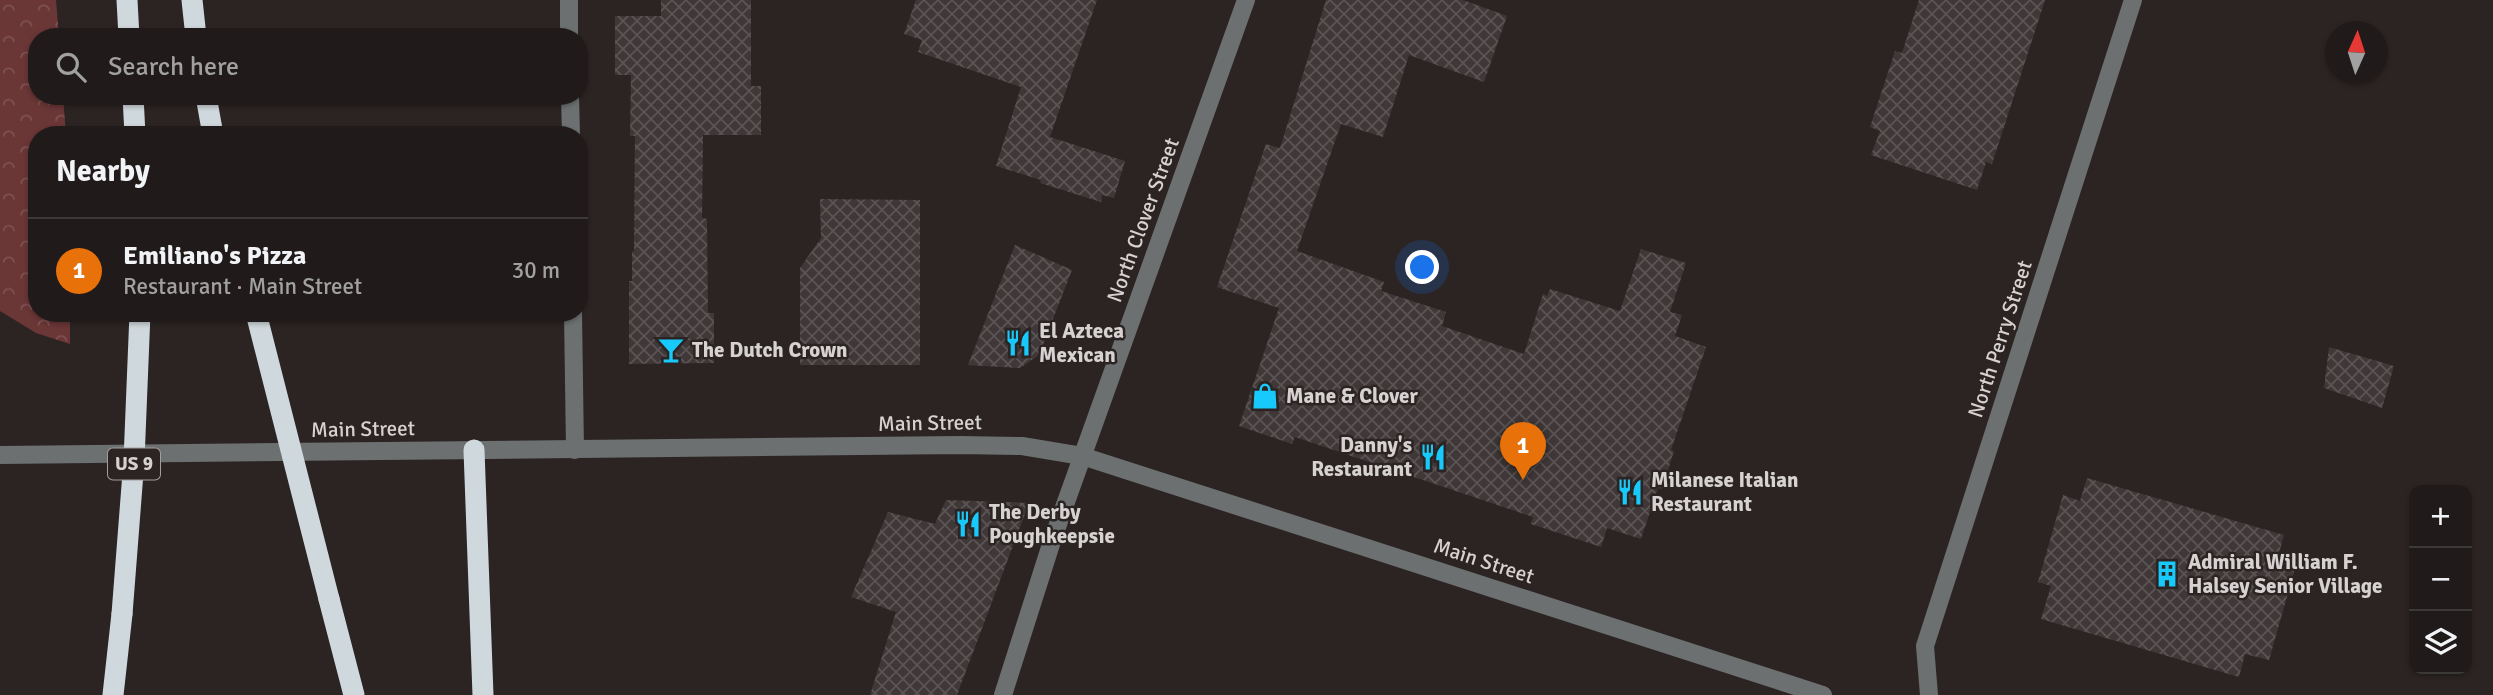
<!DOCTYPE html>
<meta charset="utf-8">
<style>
:root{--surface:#201b1a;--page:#2d2827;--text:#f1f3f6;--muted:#a2a1a2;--line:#3d3939;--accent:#d93025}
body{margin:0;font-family:Signika,sans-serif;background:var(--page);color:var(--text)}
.controls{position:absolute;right:21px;bottom:21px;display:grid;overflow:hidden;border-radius:14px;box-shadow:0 2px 5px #0004}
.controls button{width:63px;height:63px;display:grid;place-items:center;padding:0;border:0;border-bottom:2px solid var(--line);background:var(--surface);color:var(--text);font:35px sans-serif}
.compass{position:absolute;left:2325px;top:21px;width:63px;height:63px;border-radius:50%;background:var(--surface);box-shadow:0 2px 5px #0004;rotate:3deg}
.you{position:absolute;left:1423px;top:268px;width:24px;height:24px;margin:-18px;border:5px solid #fff;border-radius:50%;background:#1a73e8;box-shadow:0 0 0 10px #1a73e833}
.badge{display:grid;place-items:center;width:46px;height:46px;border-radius:50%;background:var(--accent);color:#fff;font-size:23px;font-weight:700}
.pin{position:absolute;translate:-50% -58px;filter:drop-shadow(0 2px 4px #0008)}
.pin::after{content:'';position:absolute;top:37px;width:24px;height:21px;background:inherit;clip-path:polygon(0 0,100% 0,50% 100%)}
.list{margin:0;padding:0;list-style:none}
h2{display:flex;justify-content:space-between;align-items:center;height:91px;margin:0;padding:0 28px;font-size:30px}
h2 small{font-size:23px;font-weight:400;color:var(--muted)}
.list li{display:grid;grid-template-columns:46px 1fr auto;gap:21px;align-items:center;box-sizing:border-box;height:105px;padding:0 28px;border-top:2px solid var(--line)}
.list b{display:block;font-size:26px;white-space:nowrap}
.list p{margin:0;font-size:23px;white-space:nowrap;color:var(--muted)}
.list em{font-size:23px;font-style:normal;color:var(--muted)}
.icon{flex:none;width:38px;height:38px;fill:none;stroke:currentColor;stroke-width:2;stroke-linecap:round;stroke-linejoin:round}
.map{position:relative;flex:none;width:2493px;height:695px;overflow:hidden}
.search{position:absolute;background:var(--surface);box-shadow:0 2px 5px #0004;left:28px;top:28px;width:560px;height:77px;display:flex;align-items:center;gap:18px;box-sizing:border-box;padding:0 24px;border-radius:28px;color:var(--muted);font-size:26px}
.panel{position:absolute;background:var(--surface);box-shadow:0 2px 5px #0004;left:28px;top:126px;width:560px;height:196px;border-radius:28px}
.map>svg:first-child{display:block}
</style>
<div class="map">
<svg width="2493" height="695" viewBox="0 0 2493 695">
<defs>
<pattern id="forest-crowns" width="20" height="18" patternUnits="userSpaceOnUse" patternTransform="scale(1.75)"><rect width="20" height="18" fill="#6a3636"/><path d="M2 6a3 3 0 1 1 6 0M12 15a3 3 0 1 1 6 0" fill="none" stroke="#7f5252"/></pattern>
<pattern id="building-cross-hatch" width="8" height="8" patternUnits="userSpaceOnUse" patternTransform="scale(1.75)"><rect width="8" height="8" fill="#403838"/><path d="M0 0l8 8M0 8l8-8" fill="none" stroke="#5b5454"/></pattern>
</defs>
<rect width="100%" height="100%" fill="#2b2423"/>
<!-- forest -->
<polygon fill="url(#forest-crowns)" points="0,0 56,0 59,37 37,37 37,96 63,96 66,135 37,135 37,313 70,313 70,344 36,333 0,311"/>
<!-- building -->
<g fill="url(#building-cross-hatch)">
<polygon points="661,0 751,0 751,86 761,86 761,135 703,135 702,218 707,219 708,313 714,313 714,363 629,364 629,281 632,281 632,251 634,252 635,136 630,136 631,75 615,75 615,16 661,16"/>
<polygon points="916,0 1097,0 1050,137 1125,161 1114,198 1102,195 1101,202 1040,183 1041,180 996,166 1021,87 918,52 922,40 904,34"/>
<polygon points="1326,0 1463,0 1507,16 1484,82 1409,55 1383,137 1341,124 1297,251 1384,282 1381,291 1446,312 1442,326 1524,354 1543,294 1547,296 1550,289 1620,311 1641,249 1686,263 1670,312 1682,315 1675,336 1706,347 1671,450 1674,451 1662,489 1658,488 1641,539 1607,528 1601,547 1531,524 1533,517 1295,437 1292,444 1239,426 1279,308 1217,287 1266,144 1280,148"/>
<polygon points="1919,0 2045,0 1992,164 1986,162 1977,190 1871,155 1880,131 1870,127 1895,51 1902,53"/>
<polygon points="820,199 920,200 920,365 800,365 800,268 821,238"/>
<polygon points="1015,245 1072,270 1039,355 1020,368 968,365"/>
<polygon points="2329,347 2394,366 2382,408 2324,388"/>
<polygon points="2087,478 2284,535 2277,560 2296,565 2269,660 2245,654 2239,677 2041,619 2051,586 2038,582 2063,495 2080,501"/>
<polygon points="946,500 1029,503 957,695 870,695 896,612 851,597 888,512 935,524"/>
</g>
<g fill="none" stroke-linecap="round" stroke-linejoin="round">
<!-- minor -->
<g stroke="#6c7071" stroke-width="18">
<polyline points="569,0 569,37"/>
<polyline points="570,96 571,135"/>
<polyline points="573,313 575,450"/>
<polyline points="0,455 960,445 1022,446 1082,456 1823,695"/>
<polyline points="1003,695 1052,541 1246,0"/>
<polyline points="1929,695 1925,646 2133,0"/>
</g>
<!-- highway -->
<g stroke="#cfd8dc" stroke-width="21">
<polyline points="127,0 129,37"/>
<polyline points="192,0 196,37"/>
<polyline points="133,96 135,135"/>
<polyline points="206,96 213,135"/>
<polyline points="474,450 483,695"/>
<polyline points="329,599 354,695"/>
<polyline points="113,695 122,614"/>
</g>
<!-- highway-bridge -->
<g stroke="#cfd8dc" stroke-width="21">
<polyline points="256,313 329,599"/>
<polyline points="122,614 134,460 140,313"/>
</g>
</g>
<!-- icons -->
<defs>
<g id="restaurant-bare" transform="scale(2.1)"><path d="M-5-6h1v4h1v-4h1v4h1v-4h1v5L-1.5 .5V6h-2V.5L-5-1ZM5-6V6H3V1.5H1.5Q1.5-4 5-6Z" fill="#17cafb" stroke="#2b2423" stroke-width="2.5" paint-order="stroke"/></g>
<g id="bar-bare" transform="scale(2.1)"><path d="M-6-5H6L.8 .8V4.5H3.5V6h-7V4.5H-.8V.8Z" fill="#17cafb" stroke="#2b2423" stroke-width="2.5" paint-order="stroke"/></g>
<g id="shop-bare" transform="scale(2.1)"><path d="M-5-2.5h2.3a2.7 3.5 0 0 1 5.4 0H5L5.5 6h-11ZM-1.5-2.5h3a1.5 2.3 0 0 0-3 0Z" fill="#17cafb" stroke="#2b2423" stroke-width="2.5" paint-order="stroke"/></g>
<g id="building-bare" transform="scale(2.1)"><path d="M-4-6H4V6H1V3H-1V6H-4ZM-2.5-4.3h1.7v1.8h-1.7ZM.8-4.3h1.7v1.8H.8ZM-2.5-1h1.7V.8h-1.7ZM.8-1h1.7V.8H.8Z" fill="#17cafb" stroke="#2b2423" stroke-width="2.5" paint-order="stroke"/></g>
</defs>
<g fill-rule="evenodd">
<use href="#restaurant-bare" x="1018" y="343"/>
<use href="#bar-bare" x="671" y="350"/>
<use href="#shop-bare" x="1265" y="396"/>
<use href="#restaurant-bare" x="1433" y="457"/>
<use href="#restaurant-bare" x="1630" y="492"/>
<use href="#restaurant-bare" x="968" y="524"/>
<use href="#building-bare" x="2167" y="574"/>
</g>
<g text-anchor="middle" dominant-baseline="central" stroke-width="5" stroke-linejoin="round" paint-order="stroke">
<!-- shield labels -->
<rect fill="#2b2423" stroke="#a39e9e" stroke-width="2" x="108" y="448.5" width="52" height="31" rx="5"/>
<g font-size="19" font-weight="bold" fill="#d7d2d2">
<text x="134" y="464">US 9</text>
</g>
<!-- street labels -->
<g font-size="21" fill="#d7d2d2" stroke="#2b2423">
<text transform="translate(1143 220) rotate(-70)">North Clover Street</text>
<text transform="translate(2000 339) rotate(-72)">North Perry Street</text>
<text transform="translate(930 423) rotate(-1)">Main Street</text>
<text transform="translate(363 429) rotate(-1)">Main Street</text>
<text transform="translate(1484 561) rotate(18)">Main Street</text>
</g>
<!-- poi labels -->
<g font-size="21" font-weight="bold" fill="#d7d2d2" stroke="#2b2423" text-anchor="start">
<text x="1039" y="331">El Azteca<tspan x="1039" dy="24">Mexican</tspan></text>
<text x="692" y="350">The Dutch Crown</text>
<text x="1286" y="396">Mane &amp; Clover</text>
<text x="1412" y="445" text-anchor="end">Danny's<tspan x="1412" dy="24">Restaurant</tspan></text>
<text x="1651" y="480">Milanese Italian<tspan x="1651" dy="24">Restaurant</tspan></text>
<text x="989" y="512">The Derby<tspan x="989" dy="24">Poughkeepsie</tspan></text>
<text x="2188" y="562">Admiral William F.<tspan x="2188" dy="24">Halsey Senior Village</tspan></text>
</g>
</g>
</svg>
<div class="controls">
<button>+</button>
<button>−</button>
<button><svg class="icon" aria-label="layers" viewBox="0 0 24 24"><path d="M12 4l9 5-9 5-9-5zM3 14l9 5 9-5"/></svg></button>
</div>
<svg class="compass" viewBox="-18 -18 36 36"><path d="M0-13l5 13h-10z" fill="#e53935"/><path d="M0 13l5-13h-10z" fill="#a2a1a2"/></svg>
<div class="you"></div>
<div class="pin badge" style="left:1523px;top:480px;background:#e8710a">1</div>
<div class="search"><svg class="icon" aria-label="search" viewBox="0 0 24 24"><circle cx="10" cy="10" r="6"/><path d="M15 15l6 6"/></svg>Search here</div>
<section class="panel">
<h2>Nearby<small></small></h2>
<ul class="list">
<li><span class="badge" style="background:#e8710a">1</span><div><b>Emiliano's Pizza</b><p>Restaurant · Main Street</p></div><em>30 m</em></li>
</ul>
</section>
</div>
